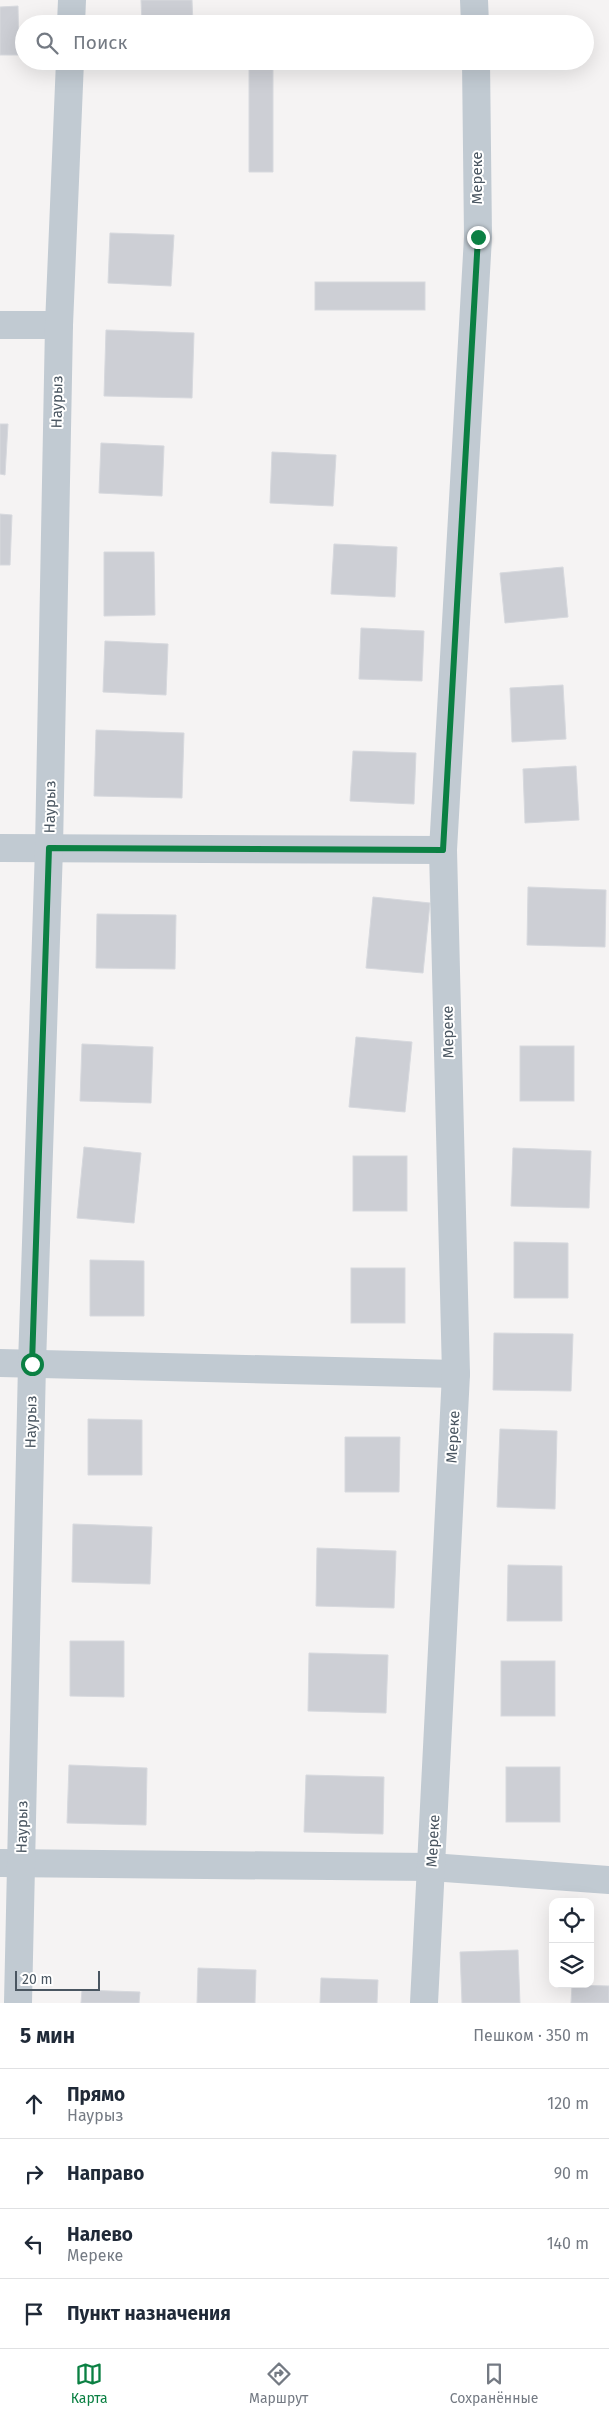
<!DOCTYPE html>
<html lang="ru">
<meta charset="utf-8">
<style>
:root{--surface:#fff;--page:#f2f2f3;--text:#1f2937;--muted:#747a83;--line:#e0e1e3;--accent:#0b8043}
body{margin:0;font-family:"Fira Sans",sans-serif;background:var(--page);color:var(--text)}
.controls{position:absolute;right:15px;bottom:15px;display:grid;overflow:hidden;border-radius:10px;box-shadow:0 5px 20px #0002}
.controls button{width:45px;height:45px;display:grid;place-items:center;padding:0;border:0;border-bottom:1px solid var(--line);background:var(--surface);color:var(--text);font:25px sans-serif}
.scale{position:absolute;left:15px;bottom:12px;width:85px;box-sizing:border-box;padding-left:5px;border:2px solid #4a5661;border-top:0;font-size:14px;line-height:18px;white-space:nowrap;color:#4a5661;-webkit-text-stroke:4px #fff;paint-order:stroke}
.stop{position:absolute;width:15px;height:15px;margin:-11px;border:4px solid #0b8043;border-radius:50%;background:#fff}
.stop.end{background:#0b8043;border-color:#fff;box-shadow:0 1px 5px #0008}
.list{margin:0;padding:0;list-style:none}
h2{display:flex;justify-content:space-between;align-items:center;height:65px;margin:0;padding:0 20px;font-size:21px}
h2 small{font-size:16px;font-weight:400;color:var(--muted)}
.list li{display:grid;grid-template-columns:32px 1fr auto;gap:15px;align-items:center;box-sizing:border-box;height:70px;padding:0 20px;border-top:1px solid var(--line)}
.list b{display:block;font-size:19px;white-space:nowrap}
.list p{margin:0;font-size:16px;white-space:nowrap;color:var(--muted)}
.list em{font-size:16px;font-style:normal;color:var(--muted)}
.icon{flex:none;width:28px;height:28px;fill:none;stroke:currentColor;stroke-width:2;stroke-linecap:round;stroke-linejoin:round}
.map{position:relative;flex:none;width:609px;height:2003px;overflow:hidden}
.search{position:absolute;background:var(--surface);box-shadow:0 5px 20px #0002;left:15px;right:15px;top:15px;height:55px;display:flex;align-items:center;gap:12px;box-sizing:border-box;padding:0 18px;border-radius:28px;color:var(--muted);font-size:19px}
.sheet{height:345px;background:var(--surface)}
nav{display:flex;justify-content:space-around;align-items:center;box-sizing:border-box;height:70px;border-top:1px solid var(--line);background:var(--surface);font-size:14px;color:var(--muted)}
nav a{display:grid;justify-items:center;gap:2px}
nav .on{color:var(--accent)}
.map>svg:first-child{display:block}
</style>
<div class="map">
<svg width="609" height="2003" viewBox="0 0 609 2003">
<rect width="100%" height="100%" fill="#f5f3f3"/>
<!-- building -->
<g fill="#cdcfd5" stroke="#d7d9de">
<polygon points="141,0 192,0 193,24 142,24"/>
<polygon points="18,6 19,55 0,55 0,7"/>
<polygon points="249,67 273,68 273,172 249,172"/>
<polygon points="110,233 174,235 171,286 108,283"/>
<rect x="315" y="282" width="110" height="28"/>
<polygon points="106,330 194,333 192,398 104,396"/>
<polygon points="0,424 8,424 5,475 0,474"/>
<polygon points="101,443 164,446 162,496 99,493"/>
<polygon points="272,452 336,455 333,506 270,503"/>
<polygon points="0,514 12,515 10,565 0,565"/>
<polygon points="334,544 397,547 395,597 331,594"/>
<polygon points="104,552 154,552 155,615 104,616"/>
<polygon points="563,567 568,617 505,623 500,573"/>
<polygon points="361,628 424,631 422,681 359,679"/>
<polygon points="105,641 168,644 166,695 103,692"/>
<polygon points="563,685 566,739 512,742 510,688"/>
<polygon points="96,730 184,733 182,798 94,796"/>
<polygon points="353,751 416,753 414,804 350,801"/>
<polygon points="576,766 579,820 525,823 523,769"/>
<polygon points="528,887 606,890 605,947 527,945"/>
<polygon points="373,897 430,903 423,973 366,968"/>
<polygon points="97,914 176,915 175,969 96,968"/>
<polygon points="356,1037 412,1042 405,1112 349,1107"/>
<polygon points="82,1044 153,1047 151,1103 80,1101"/>
<rect x="520" y="1046" width="54" height="55"/>
<polygon points="84,1147 141,1153 134,1223 77,1218"/>
<polygon points="513,1148 591,1151 589,1208 511,1206"/>
<rect x="353" y="1156" width="54" height="55"/>
<polygon points="514,1242 568,1243 568,1298 514,1298"/>
<polygon points="90,1260 144,1261 144,1316 90,1316"/>
<rect x="351" y="1268" width="54" height="55"/>
<polygon points="494,1333 573,1334 571,1391 493,1390"/>
<polygon points="88,1419 142,1420 142,1475 88,1475"/>
<polygon points="500,1429 557,1431 555,1509 497,1507"/>
<polygon points="345,1437 400,1437 399,1492 345,1492"/>
<polygon points="73,1524 152,1527 150,1584 72,1582"/>
<polygon points="317,1548 396,1551 394,1608 316,1606"/>
<polygon points="508,1565 562,1566 562,1621 507,1621"/>
<polygon points="70,1641 124,1641 124,1697 70,1696"/>
<polygon points="309,1653 388,1655 386,1713 308,1711"/>
<rect x="501" y="1661" width="54" height="55"/>
<polygon points="69,1765 147,1768 146,1825 67,1823"/>
<rect x="506" y="1767" width="54" height="55"/>
<polygon points="306,1775 384,1777 383,1834 304,1832"/>
<polygon points="518,1950 520,2003 462,2003 460,1952"/>
<polygon points="198,1968 256,1970 255,2003 197,2003"/>
<polygon points="321,1978 378,1980 377,2003 320,2003"/>
<polygon points="572,1985 609,1986 609,2003 571,2003"/>
<polygon points="82,1990 140,1992 139,2003 81,2003"/>
</g>
<g fill="none" stroke-linecap="round" stroke-linejoin="round">
<!-- street -->
<g stroke="#c1cad2" stroke-width="28">
<polyline points="474,0 475,24"/>
<polyline points="71,24 72,0"/>
<polyline points="0,325 59,325"/>
<polyline points="0,848 443,850"/>
<polyline points="0,1363 456,1374"/>
<polyline points="0,1863 431,1867 609,1880"/>
<polyline points="18,2003 32,1364 49,848 59,325 70,61"/>
<polyline points="424,2003 456,1374 443,850 478,237 476,61"/>
</g>
</g>
<g fill="none" stroke-linecap="round" stroke-linejoin="round">
<!-- route -->
<polyline stroke="#0b8043" stroke-width="6" points="32,1364 49,848 443,850 478,237"/>
</g>
<g text-anchor="middle" dominant-baseline="central" stroke-width="4" stroke-linejoin="round" paint-order="stroke">
<!-- street labels -->
<g font-size="15" fill="#4a5661" stroke="#fff">
<text transform="translate(477 178) rotate(-90)">Мереке</text>
<text transform="translate(57 402) rotate(-89)">Наурыз</text>
<text transform="translate(50 807) rotate(-89)">Наурыз</text>
<text transform="translate(448 1032) rotate(-91)">Мереке</text>
<text transform="translate(31 1422) rotate(-89)">Наурыз</text>
<text transform="translate(453 1437) rotate(-87)">Мереке</text>
<text transform="translate(22 1827) rotate(-89)">Наурыз</text>
<text transform="translate(433 1841) rotate(-87)">Мереке</text>
</g>
</g>
</svg>
<div class="controls">
<button><svg class="icon" aria-label="locate" viewBox="0 0 24 24"><circle cx="12" cy="12" r="6"/><path d="M12 2v4M12 18v4M2 12h4M18 12h4"/></svg></button>
<button><svg class="icon" aria-label="layers" viewBox="0 0 24 24"><path d="M12 4l9 5-9 5-9-5zM3 14l9 5 9-5"/></svg></button>
</div>
<div class="scale">20 m</div>
<div class="stop" style="left:32px;top:1364px"></div>
<div class="stop end" style="left:478px;top:237px"></div>
<div class="search"><svg class="icon" aria-label="search" viewBox="0 0 24 24"><circle cx="10" cy="10" r="6"/><path d="M15 15l6 6"/></svg>Поиск</div>
</div>
<section class="sheet">
<h2>5 мин<small>Пешком · 350 m</small></h2>
<ul class="list">
<li><svg class="icon" aria-label="ahead" viewBox="0 0 24 24"><path d="M12 20V5M6 11l6-6 6 6"/></svg><div><b>Прямо</b><p>Наурыз</p></div><em>120 m</em></li>
<li><svg class="icon" aria-label="right" viewBox="0 0 24 24"><path d="M7 20v-9h11M14 6l5 5-5 5"/></svg><div><b>Направо</b></div><em>90 m</em></li>
<li><svg class="icon" aria-label="left" viewBox="0 0 24 24"><path d="M17 20v-9H6M10 6l-5 5 5 5"/></svg><div><b>Налево</b><p>Мереке</p></div><em>140 m</em></li>
<li><svg class="icon" aria-label="arrive" viewBox="0 0 24 24"><path d="M6 21V4h12l-3 4 3 4H6"/></svg><div><b>Пункт назначения</b></div></li>
</ul>
</section>
<nav>
<a class="on"><svg class="icon" aria-label="map" viewBox="0 0 24 24"><path d="M3 6l6-2 6 2 6-2v14l-6 2-6-2-6 2zM9 4v14M15 6v14"/></svg>Карта</a>
<a><svg class="icon" aria-label="directions" viewBox="0 0 24 24"><path d="M12 3l9 9-9 9-9-9zM9 14v-3h6M13 9l2 2-2 2"/></svg>Маршрут</a>
<a><svg class="icon" aria-label="saved" viewBox="0 0 24 24"><path d="M7 4h10v16l-5-4-5 4z"/></svg>Сохранённые</a>
</nav>
